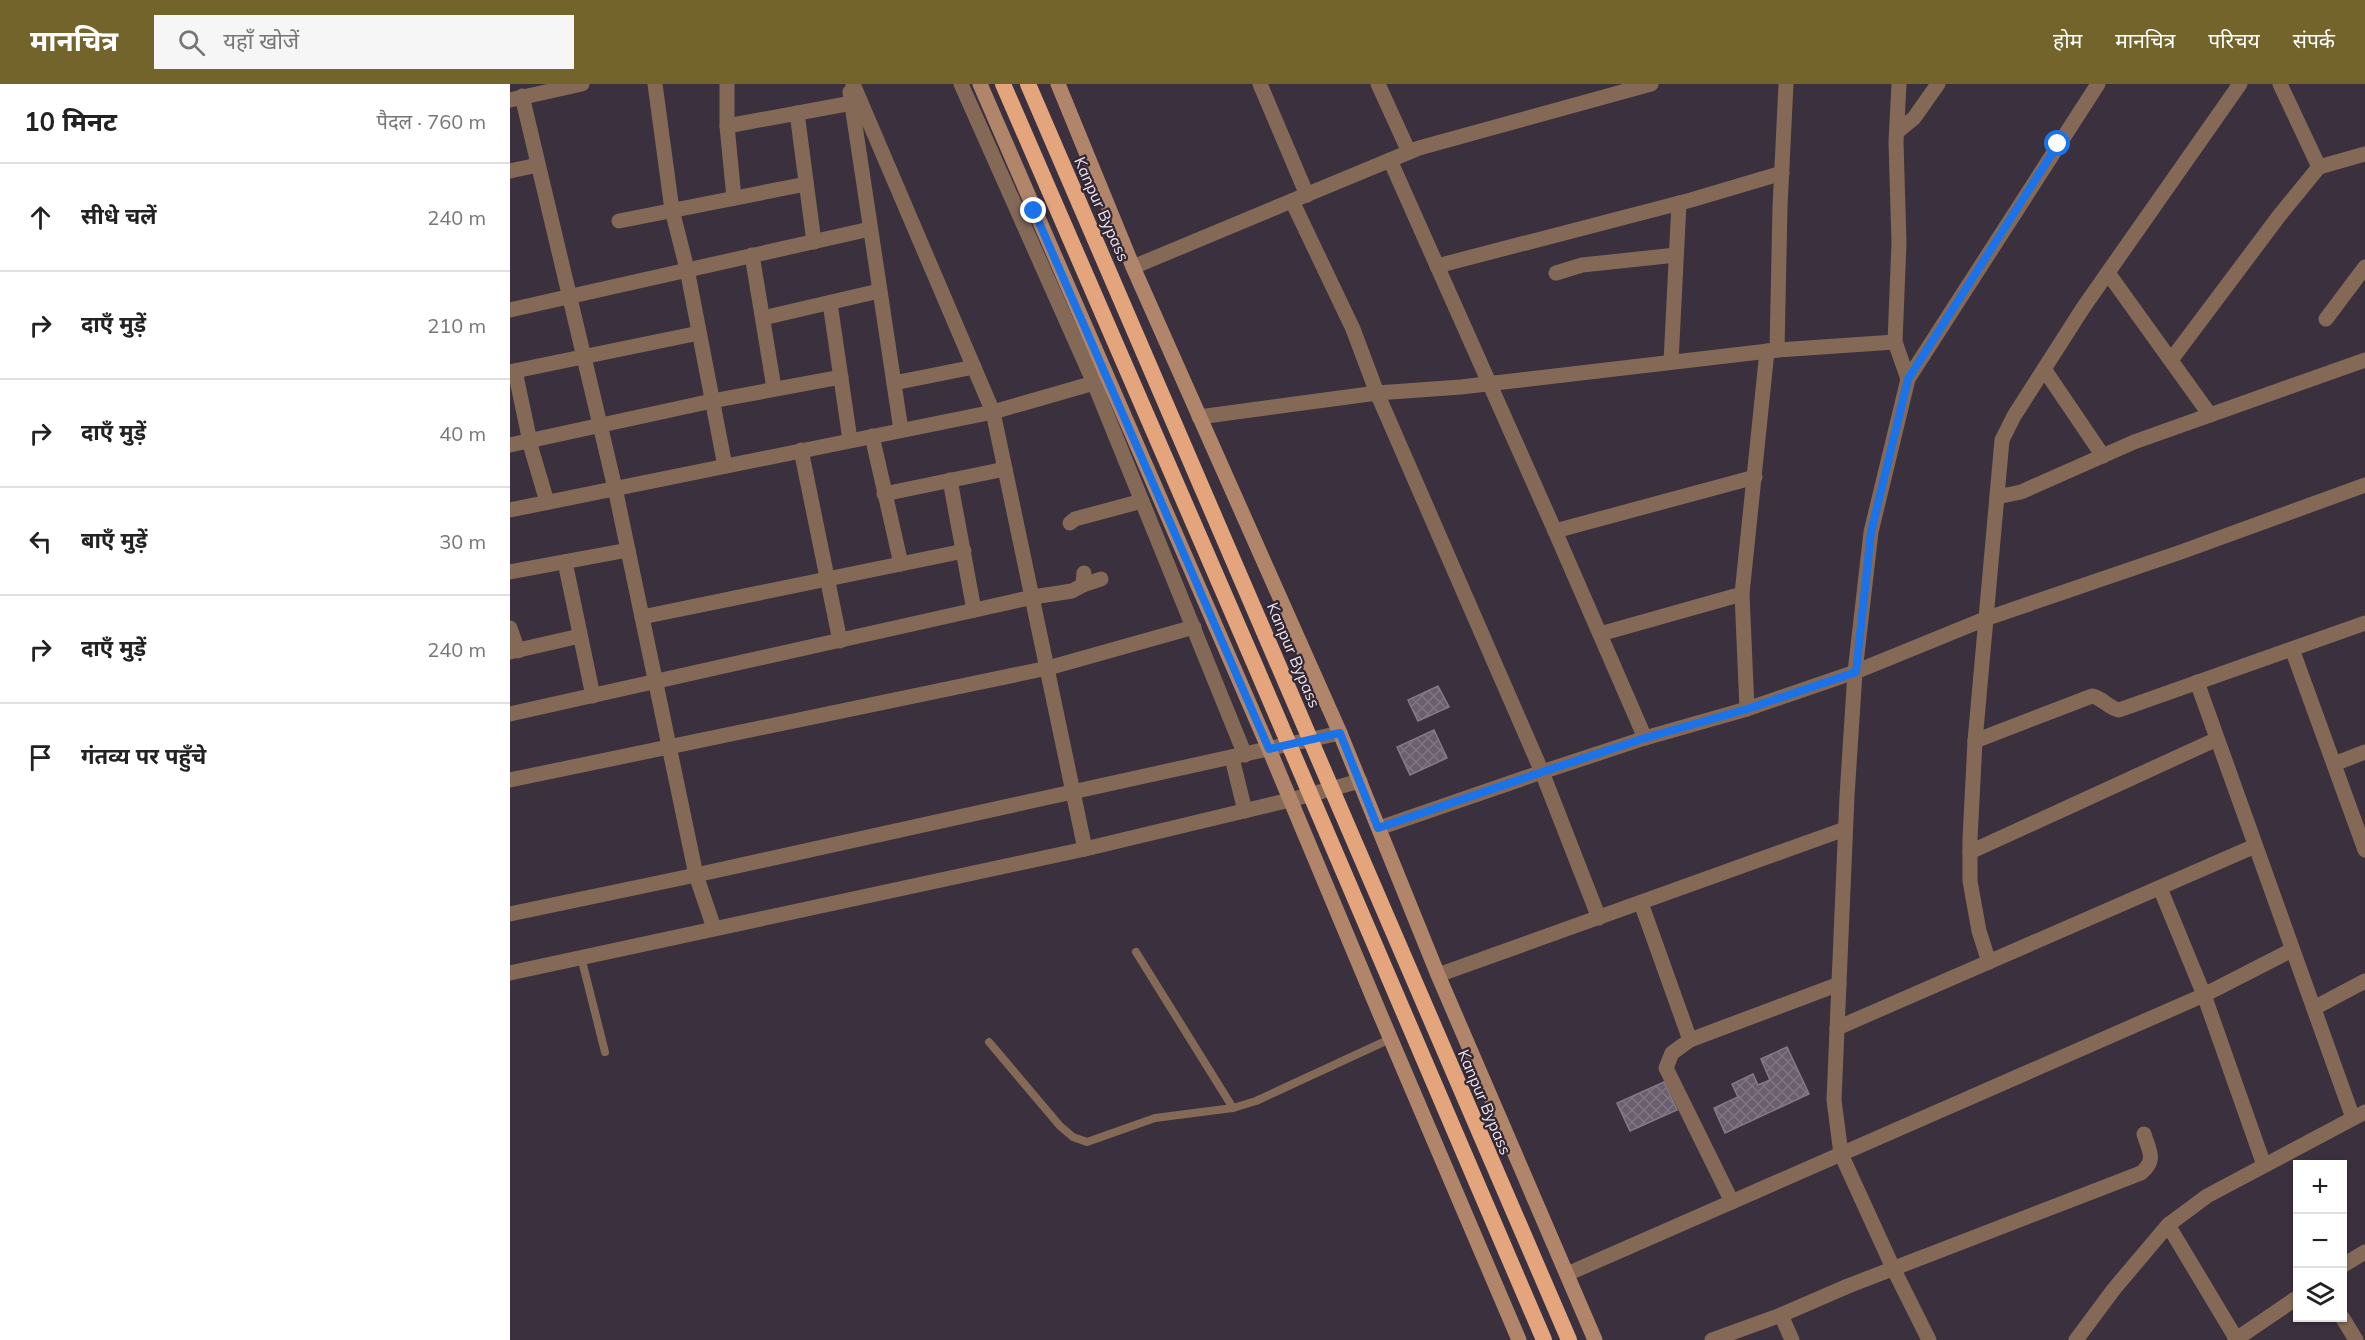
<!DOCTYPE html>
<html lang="hi">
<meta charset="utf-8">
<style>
:root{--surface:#fff;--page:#f6f6f6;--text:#222;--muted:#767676;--line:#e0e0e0;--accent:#73642b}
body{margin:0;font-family:Mulish,"Noto Sans Devanagari",sans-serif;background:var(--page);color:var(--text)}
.controls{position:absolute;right:18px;bottom:18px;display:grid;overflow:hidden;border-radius:0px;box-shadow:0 2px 4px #0004}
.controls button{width:54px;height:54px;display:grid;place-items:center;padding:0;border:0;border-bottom:2px solid var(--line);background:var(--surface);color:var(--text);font:30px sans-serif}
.stop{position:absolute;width:18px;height:18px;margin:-14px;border:4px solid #1a73e8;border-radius:50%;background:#fff}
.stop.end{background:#1a73e8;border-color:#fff;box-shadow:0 2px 6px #0008}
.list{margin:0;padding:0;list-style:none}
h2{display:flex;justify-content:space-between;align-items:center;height:78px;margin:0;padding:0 24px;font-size:26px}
h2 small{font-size:20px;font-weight:400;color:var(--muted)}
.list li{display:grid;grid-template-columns:39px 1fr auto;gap:18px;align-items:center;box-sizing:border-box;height:108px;padding:0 24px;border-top:2px solid var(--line)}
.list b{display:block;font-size:22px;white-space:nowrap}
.list em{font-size:20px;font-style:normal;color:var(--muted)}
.icon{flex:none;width:33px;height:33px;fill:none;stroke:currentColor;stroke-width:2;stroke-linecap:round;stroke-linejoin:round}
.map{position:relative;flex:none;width:1855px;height:1256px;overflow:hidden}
header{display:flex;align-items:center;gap:36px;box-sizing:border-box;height:84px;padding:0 30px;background:var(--accent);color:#fff}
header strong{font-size:28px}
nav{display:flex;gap:33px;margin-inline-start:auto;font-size:21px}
.search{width:420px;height:54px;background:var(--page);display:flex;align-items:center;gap:15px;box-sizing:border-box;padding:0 21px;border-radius:0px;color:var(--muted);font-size:22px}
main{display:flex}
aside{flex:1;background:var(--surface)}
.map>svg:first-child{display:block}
</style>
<header>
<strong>मानचित्र</strong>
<div class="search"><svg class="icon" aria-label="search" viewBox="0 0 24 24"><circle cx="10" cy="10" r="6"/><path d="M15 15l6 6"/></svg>यहाँ खोजें</div>
<nav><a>होम</a><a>मानचित्र</a><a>परिचय</a><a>संपर्क</a></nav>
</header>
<main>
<aside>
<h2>10 मिनट<small>पैदल · 760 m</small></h2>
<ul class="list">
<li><svg class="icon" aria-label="ahead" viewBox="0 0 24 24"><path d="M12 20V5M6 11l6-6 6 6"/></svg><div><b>सीधे चलें</b></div><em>240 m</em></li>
<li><svg class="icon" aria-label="right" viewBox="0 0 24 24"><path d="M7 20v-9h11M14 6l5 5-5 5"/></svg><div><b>दाएँ मुड़ें</b></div><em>210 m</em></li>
<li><svg class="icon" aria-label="right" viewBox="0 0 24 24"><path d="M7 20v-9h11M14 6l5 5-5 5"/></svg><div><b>दाएँ मुड़ें</b></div><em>40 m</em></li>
<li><svg class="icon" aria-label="left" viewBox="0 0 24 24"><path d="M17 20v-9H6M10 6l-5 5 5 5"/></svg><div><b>बाएँ मुड़ें</b></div><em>30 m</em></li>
<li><svg class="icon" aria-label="right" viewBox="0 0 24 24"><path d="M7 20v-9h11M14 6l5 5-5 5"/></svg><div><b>दाएँ मुड़ें</b></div><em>240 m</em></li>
<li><svg class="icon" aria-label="arrive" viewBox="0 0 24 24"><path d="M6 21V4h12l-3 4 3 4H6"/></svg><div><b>गंतव्य पर पहुँचे</b></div></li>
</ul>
</aside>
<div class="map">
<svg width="1855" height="1256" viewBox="0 0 1855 1256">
<defs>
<pattern id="building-cross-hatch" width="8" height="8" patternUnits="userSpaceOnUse" patternTransform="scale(1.5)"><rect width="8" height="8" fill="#6b5e6d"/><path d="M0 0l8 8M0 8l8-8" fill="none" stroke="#807582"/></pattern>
</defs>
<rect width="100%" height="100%" fill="#3b303e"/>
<!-- building -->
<g fill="url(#building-cross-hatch)" stroke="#867989" stroke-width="1.5">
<polygon points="928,602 939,623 908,637 898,616"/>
<polygon points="924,646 937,674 900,691 887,663"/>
<polygon points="1277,963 1299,1010 1215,1049 1204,1024 1228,1013 1222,1000 1243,990 1248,1001 1260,996 1251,975"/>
<polygon points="1154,998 1167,1026 1120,1047 1107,1019"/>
</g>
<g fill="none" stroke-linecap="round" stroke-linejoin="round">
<!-- service -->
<g stroke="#856957" stroke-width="8">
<polyline points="626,868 723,1024"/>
<polyline points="71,873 95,968"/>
<polyline points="479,958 550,1042 563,1053 577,1058 645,1034 723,1024 746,1017 880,955"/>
</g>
<!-- minor -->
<g stroke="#856957" stroke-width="15">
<polyline points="145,0 162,126 177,185 215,382"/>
<polyline points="217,0 217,42 224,114"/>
<polyline points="343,0 483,328 575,765"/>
<polyline points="451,0 584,299 735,671"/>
<polyline points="750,0 797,111"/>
<polyline points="868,0 899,68"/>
<polyline points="1389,0 1386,58 1389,159 1385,258 1398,295"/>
<polyline points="340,8 391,346"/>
<polyline points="12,12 105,404 186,791 204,844"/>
<polyline points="0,16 72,0"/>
<polyline points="287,29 304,158"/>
<polyline points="217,42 342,19"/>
<polyline points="1387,48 1404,34 1428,0"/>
<polyline points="880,76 1045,447 1135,654"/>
<polyline points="1809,83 1855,70"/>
<polyline points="0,87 28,81"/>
<polyline points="782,117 843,245 867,309 1032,688 1089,834"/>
<polyline points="109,137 296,100"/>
<polyline points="242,171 264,304"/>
<polyline points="927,182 1181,116 1272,89"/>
<polyline points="623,183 909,64 1141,0"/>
<polyline points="1046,189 1072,181 1166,171"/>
<polyline points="1598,189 1700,331"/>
<polyline points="320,219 340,356"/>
<polyline points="0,226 360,145"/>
<polyline points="253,234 369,207"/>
<polyline points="1816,235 1855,183"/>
<polyline points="1267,266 1270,123 1276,0"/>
<polyline points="1661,276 1769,132 1809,83 1770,0"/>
<polyline points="1161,278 1169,119"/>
<polyline points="1534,285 1593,372"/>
<polyline points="5,287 22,367 37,418"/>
<polyline points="0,288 189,249"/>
<polyline points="384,299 464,283"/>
<polyline points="689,333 867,309 951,303 1267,266 1385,258"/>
<polyline points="362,352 391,480"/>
<polyline points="0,361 202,317 331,293"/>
<polyline points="291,366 330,557"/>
<polyline points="440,396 464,526"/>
<polyline points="374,410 495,385"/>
<polyline points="1487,413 1511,408 1624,358 1855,276"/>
<polyline points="0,426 483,328 584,299"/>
<polyline points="560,439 565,435 632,417"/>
<polyline points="1045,447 1245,393"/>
<polyline points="55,478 83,612"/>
<polyline points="0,488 118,466"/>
<polyline points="573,501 591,495"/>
<polyline points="132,533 454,467"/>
<polyline points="0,544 8,567"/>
<polyline points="1090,550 1232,510"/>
<polyline points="1782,565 1855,766"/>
<polyline points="0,568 70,552"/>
<polyline points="1687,598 1843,1034"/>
<polyline points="1237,625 1232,510 1257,267"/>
<polyline points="0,630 523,513 562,507 573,501 574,489"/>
<path d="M1465,657L1582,612C1593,614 1598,624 1609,626L1855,539"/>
<polyline points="1824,680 1855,668"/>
<polyline points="0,696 538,584 684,543"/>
<polyline points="869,744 1032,688 1135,654 1237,625 1345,588 1475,535 1671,468 1855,401"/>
<polyline points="1460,768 1707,655"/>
<polyline points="1650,804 1694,911 1754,1081"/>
<polyline points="1131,819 1180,956"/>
<polyline points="1479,878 1469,847 1460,797 1460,755 1465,657 1492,356 1504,332 1573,224 1730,0"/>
<polyline points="928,891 1335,745"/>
<polyline points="1804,924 1855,897"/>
<polyline points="1327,944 1745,762"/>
<polyline points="1222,1118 1156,984 1162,969 1180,956 1329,900"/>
<polyline points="1658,1141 1727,1256"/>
<polyline points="1832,1182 1855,1168"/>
<polyline points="1057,1190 1694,911 1782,866"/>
<polyline points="1271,1231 1282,1256"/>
<polyline points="1832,1233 1846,1256"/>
<path d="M1202,1256L1271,1231L1338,1202L1631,1089C1647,1076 1639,1067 1634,1050"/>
<polyline points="1725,1256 1788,1213"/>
</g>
<!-- tertiary -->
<g stroke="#856957" stroke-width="15">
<polyline points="722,674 735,727"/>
<polyline points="0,830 186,791 830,649"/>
<polyline points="0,889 575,765 780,716 850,697"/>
<polyline points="1419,1256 1384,1186 1331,1070 1324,1016 1337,712 1345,588 1361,448 1398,295 1588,0"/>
<polyline points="1566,1256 1604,1205 1658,1141 1697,1112 1855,1028"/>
</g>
<!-- secondary -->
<g stroke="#b18569" stroke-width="15">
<polyline points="470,0 759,665 870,930 1009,1256"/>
<polyline points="548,0 623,183 830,649 928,891 1085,1256"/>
</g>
<!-- trunk-bridge -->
<g stroke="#e4a57d" stroke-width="16">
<polyline points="493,0 745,581 1034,1256"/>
<polyline points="518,0 1059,1256"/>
</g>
</g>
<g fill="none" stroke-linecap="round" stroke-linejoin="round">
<!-- route -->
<polyline stroke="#1a73e8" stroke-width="8" points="524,127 759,665 830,649 868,744 1032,688 1135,654 1237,625 1346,588 1361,448 1398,295 1548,60"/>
</g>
<g text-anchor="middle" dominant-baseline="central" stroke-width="4.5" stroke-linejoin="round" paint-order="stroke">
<!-- street labels -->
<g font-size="16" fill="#efe7f0" stroke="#312633">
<text transform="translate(592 125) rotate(66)">Kanpur Bypass</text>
<text transform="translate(784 571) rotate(67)">Kanpur Bypass</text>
<text transform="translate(975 1018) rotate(67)">Kanpur Bypass</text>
</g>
</g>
</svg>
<div class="controls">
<button>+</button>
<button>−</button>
<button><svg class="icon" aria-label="layers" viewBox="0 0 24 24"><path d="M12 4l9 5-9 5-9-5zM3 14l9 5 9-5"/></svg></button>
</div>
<div class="stop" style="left:1548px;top:60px"></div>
<div class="stop end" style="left:524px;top:127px"></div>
</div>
</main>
